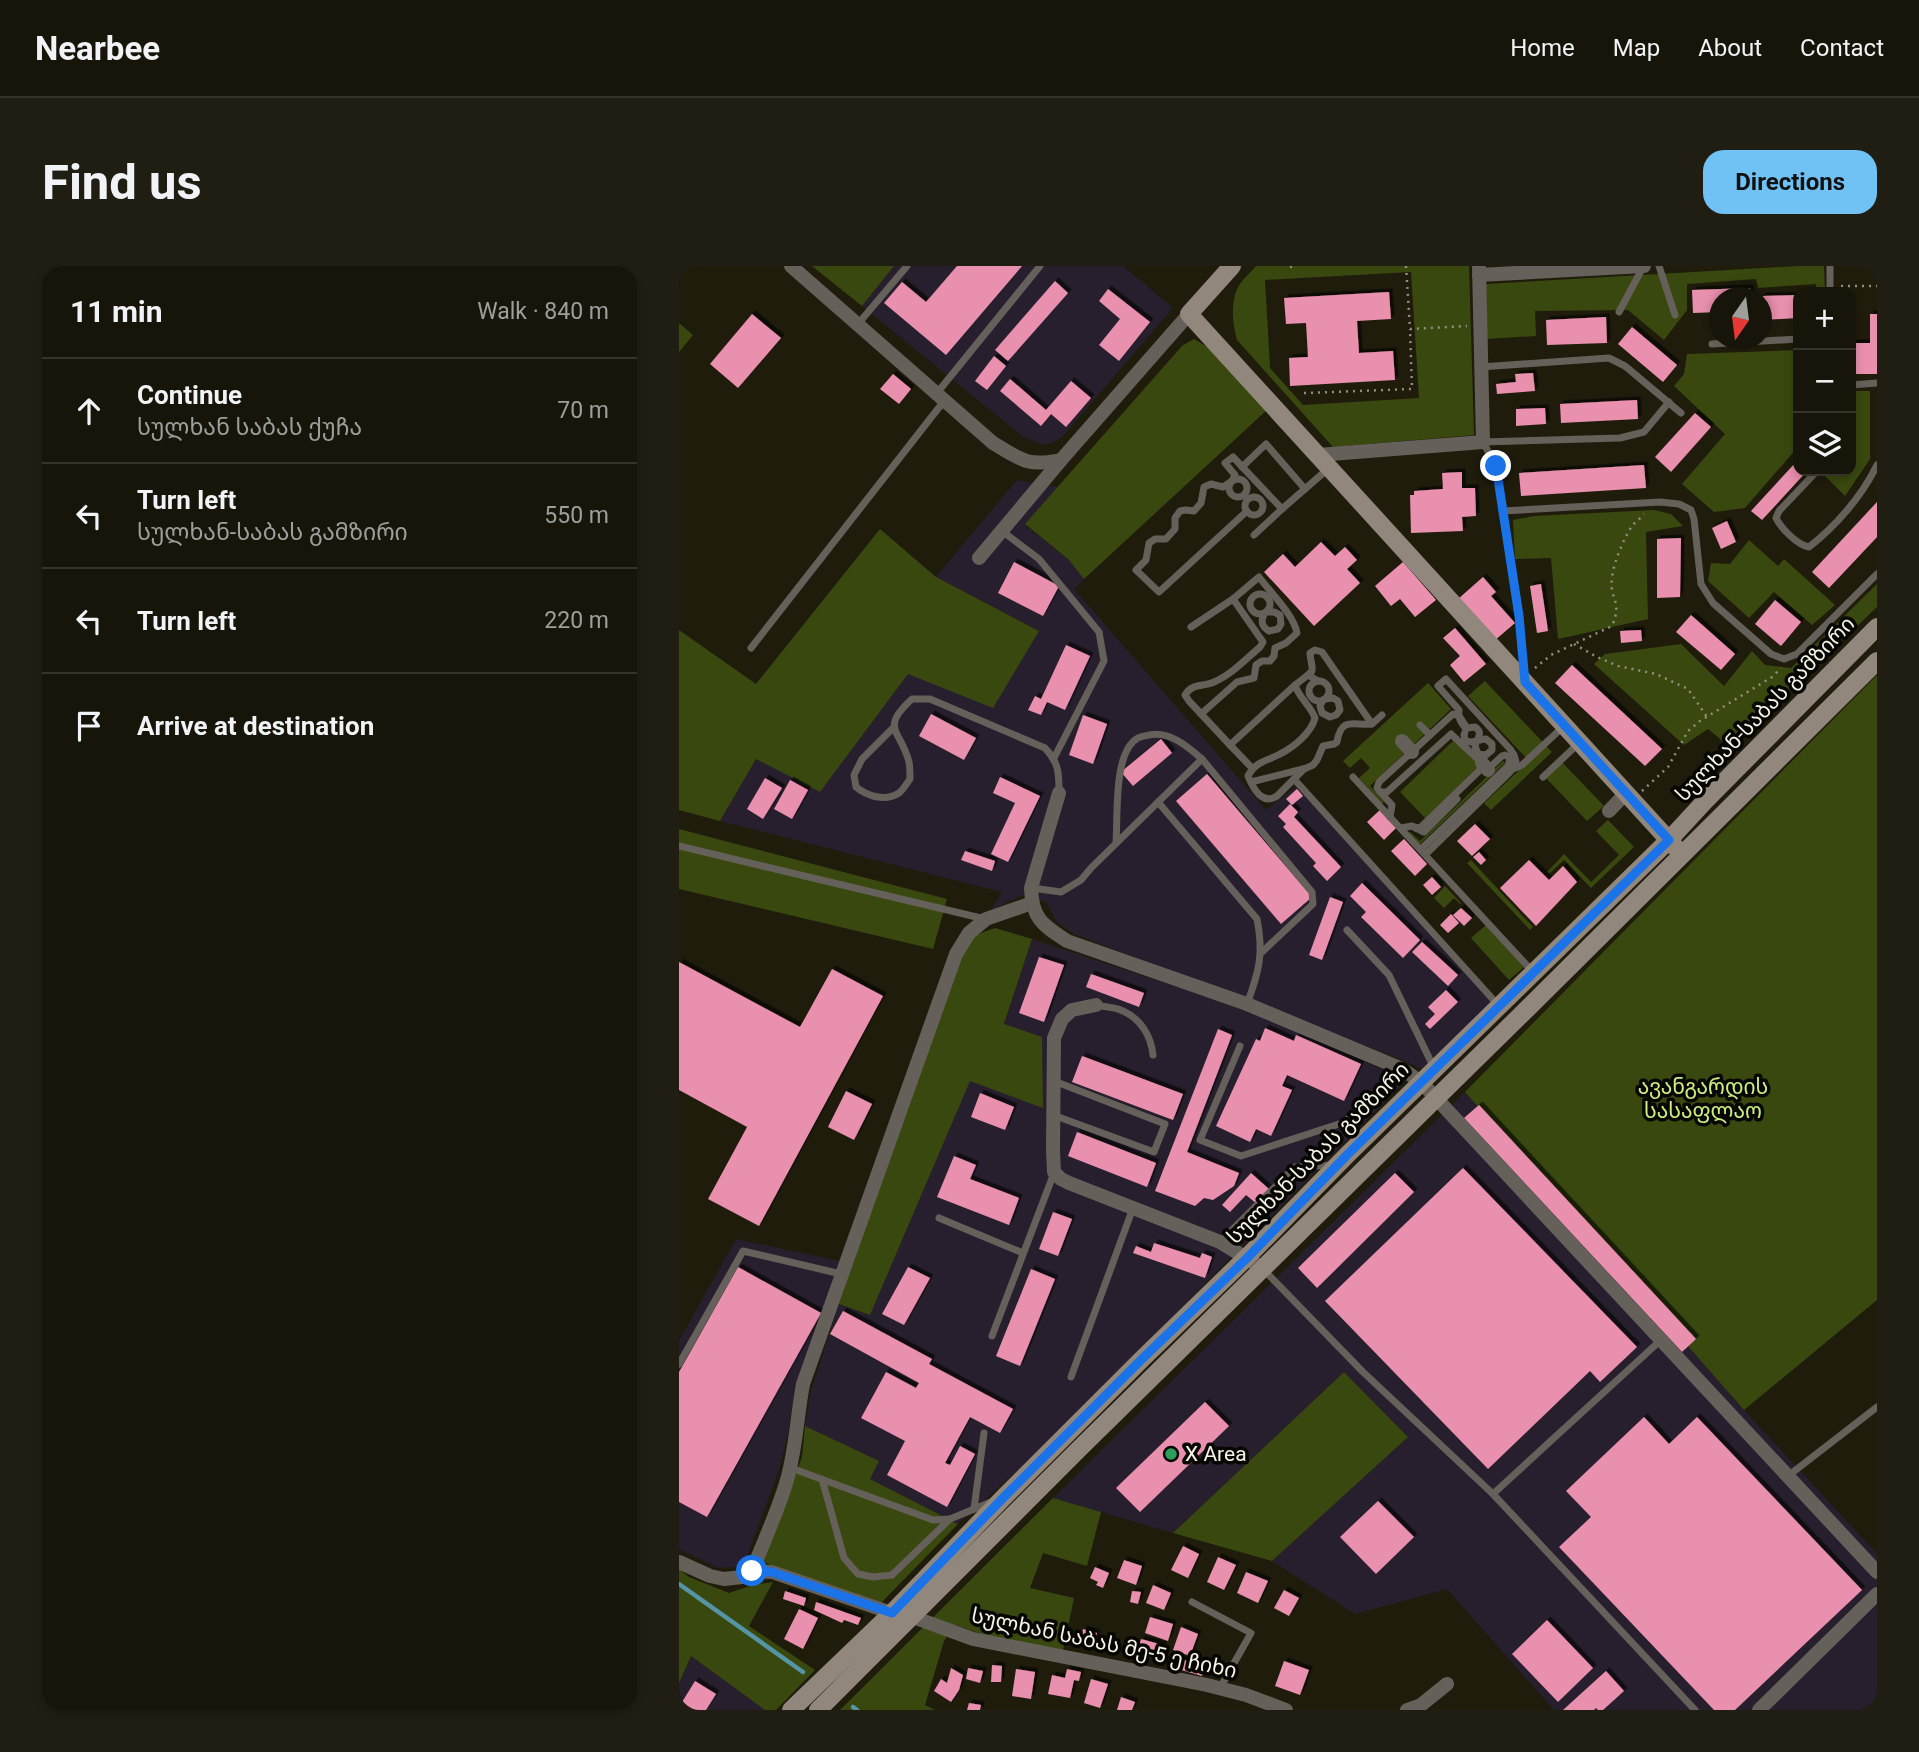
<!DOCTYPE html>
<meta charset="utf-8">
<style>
:root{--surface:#171509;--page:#201e12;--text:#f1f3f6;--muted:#9e9f9c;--line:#36342a;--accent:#70c1f4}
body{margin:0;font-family:Roboto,"Noto Sans Georgian",sans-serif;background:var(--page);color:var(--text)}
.controls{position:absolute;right:21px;top:21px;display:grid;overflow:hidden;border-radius:14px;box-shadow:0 4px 10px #0003}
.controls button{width:63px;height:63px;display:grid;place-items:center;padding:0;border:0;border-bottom:2px solid var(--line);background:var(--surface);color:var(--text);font:35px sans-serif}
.compass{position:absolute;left:1030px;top:21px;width:63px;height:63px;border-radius:50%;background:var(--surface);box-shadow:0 4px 10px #0003;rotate:194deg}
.stop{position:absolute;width:21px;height:21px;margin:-16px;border:5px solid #1a73e8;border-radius:50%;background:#fff}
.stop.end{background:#1a73e8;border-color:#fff;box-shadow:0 2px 7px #0008}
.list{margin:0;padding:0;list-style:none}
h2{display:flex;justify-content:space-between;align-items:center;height:91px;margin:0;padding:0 28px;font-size:30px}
h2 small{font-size:23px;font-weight:400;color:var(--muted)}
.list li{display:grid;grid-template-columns:46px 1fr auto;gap:21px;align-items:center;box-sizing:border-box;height:105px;padding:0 28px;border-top:2px solid var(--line)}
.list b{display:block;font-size:26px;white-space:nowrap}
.list p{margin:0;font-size:23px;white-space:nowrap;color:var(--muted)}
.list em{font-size:23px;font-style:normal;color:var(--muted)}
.icon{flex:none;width:38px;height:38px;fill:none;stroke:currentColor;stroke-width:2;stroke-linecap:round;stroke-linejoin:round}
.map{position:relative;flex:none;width:1198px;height:1444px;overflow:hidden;border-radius:21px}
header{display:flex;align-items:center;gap:42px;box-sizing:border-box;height:98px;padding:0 35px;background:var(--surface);border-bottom:2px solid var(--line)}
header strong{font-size:33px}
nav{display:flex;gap:38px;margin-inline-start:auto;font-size:24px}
.intro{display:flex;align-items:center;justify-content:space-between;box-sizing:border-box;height:168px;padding:0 42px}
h1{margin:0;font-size:49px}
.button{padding:18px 32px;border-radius:21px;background:var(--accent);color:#111;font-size:24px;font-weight:700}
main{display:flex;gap:42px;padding:0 42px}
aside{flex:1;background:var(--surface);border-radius:21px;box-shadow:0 4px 10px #0003}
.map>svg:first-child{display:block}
</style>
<header>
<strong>Nearbee</strong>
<nav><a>Home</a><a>Map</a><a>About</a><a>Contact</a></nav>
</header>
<div class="intro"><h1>Find us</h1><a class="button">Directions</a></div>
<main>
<aside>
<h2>11 min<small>Walk · 840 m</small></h2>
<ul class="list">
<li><svg class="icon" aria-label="ahead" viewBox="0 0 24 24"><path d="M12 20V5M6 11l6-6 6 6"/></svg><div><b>Continue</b><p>სულხან საბას ქუჩა</p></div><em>70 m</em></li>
<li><svg class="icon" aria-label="left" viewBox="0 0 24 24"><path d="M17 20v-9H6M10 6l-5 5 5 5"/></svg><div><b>Turn left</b><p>სულხან-საბას გამზირი</p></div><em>550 m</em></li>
<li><svg class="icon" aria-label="left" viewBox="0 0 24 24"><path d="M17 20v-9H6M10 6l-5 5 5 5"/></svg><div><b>Turn left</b></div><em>220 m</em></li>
<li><svg class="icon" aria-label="arrive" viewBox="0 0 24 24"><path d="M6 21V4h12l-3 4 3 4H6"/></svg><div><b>Arrive at destination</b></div></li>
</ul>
</aside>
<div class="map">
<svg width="1198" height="1444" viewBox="0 0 1198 1444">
<defs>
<filter id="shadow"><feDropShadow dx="3.5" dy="-3.5" stdDeviation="0" flood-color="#0009"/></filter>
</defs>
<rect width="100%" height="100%" fill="#1f1c0c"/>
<!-- industrial -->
<g fill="#271f2e">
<polygon points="215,0 444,0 494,42 383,171 371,178 361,178 343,170 183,40"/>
<polygon points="338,214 379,221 346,259 389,293 405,313 395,323 587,544 617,521 813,736 743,803 726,795 395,668 378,656 367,636 344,629 312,644 323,626 41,555 77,493 141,525 229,408 360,365 257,311"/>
<polygon points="353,673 568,744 727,814 373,1173 279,1258 191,1213 199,1195 126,1160 132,1125 160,1038 191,1048 291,814 364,841 325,759"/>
<polygon points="786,826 1065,1144 1198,1288 1198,1444 875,1444 768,1323 676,1348 593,1295 729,1171 665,1106 494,1267 374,1232"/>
<polygon points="57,973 160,995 116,1123 109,1167 100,1204 68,1291 56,1301 39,1302 0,1283 0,1075"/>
<polygon points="12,1390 86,1444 0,1444 0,1417"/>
</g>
<!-- green -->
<g fill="#39480f" fill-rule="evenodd">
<polygon points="133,0 215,0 183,40"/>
<path d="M577,0H790L795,169L654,181L558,74C553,57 551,33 561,18C566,11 572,6 577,0ZM732,6L740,132L624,139L591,102L586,14Z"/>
<polygon points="1120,0 1145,0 1146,26 1137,26 1137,18 1079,22 1077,13 1008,18 1008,44 985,74 949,44 856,45 857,70 808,73 807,18"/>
<polygon points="0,57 14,69 0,86"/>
<polygon points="515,73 532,83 589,143 405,313 389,293 346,258 503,80"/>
<polygon points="1119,84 1119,183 1118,182 1066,242 1035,246 1003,218 1046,168 995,120 1005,108 1008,88"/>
<polygon points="1172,125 1191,125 1191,193 1166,230 1141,205 1172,205"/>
<polygon points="975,244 992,248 1004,260 967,266 969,353 879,373 872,292 836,293 834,254 855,250"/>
<polygon points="201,263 257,311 360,365 314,442 229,408 141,526 77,493 41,555 0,544 0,364 77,418"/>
<polygon points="1070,274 1099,300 1105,293 1156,339 1133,359 1095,326 1070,352 1029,315 1032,297 1051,298"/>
<polygon points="1198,318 1198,341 1050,483 1040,472 1029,463 1005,479 915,398 926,388 1002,378 1045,420 1073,385 1086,399 1112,402"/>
<polygon points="1198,409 1198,1034 1065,1144 786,826"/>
<polygon points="806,415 873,486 812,544 805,537 850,495 789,430"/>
<polygon points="749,417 772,443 691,520 705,536 703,538 680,512 691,502 682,492 671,502 664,495"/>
<polygon points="776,473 803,501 748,554 721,526"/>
<polygon points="881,494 925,540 908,555 865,510"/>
<polygon points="824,495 826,497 740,579 729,568 731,566 741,575"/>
<polygon points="929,554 955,581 912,622 885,594 870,608 868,606 885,588 912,616 940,589 917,565"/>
<polygon points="0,563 268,633 254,683 0,623"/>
<polygon points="792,594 854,661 851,664 788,597"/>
<polygon points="766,620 782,637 781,638 775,632 765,642 755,632"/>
<polygon points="807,659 845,701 830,714 792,672"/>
<polygon points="316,662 353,673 325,758 363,771 364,842 291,815 191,1049 160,1038 280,692 291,671"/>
<polygon points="665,1106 729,1171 593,1295 494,1267"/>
<polygon points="126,1160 200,1195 191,1213 279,1258 201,1338 84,1296 123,1191"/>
<polygon points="374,1232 422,1246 408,1300 364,1287 351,1322 395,1332 384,1384 305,1369 276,1359 265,1375 246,1439 256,1444 161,1444"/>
<polygon points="0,1303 10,1311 50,1327 74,1319 94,1316 70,1360 136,1404 97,1444 86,1444 12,1390 0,1417"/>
</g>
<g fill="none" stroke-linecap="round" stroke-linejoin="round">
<!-- stream -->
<g stroke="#5494a5" stroke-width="4.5">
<polyline points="0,1318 124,1406"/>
<polyline points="174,1441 178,1444"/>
</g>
</g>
<!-- building -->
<g fill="#e990ae" filter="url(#shadow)">
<polygon points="278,0 343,0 267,89 205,37 223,16 247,36"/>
<polygon points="376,15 389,27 329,95 316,84"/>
<polygon points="1071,22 1072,32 1041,32 1041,46 1014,47 1013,24"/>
<polygon points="429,23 471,56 440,95 420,79 441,53 420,35"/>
<polygon points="710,26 712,53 678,55 680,87 714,85 716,114 611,120 610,92 629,91 627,57 607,58 605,32"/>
<polygon points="1119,29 1119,52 1083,54 1083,30"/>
<polygon points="73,48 102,72 59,122 31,98"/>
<polygon points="1191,48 1198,48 1198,108 1172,108 1172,77 1191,77"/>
<polygon points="927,51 928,77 868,79 867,54"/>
<polygon points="953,61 998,99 984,116 939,78"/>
<polygon points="315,90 327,100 308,124 296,115"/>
<polygon points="854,107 856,125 818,128 817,118 837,116 836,108"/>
<polygon points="214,108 232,123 220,138 201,123"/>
<polygon points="331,113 367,144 392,115 412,132 387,161 372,148 362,160 321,125"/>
<polygon points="958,134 959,153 882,157 881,138"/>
<polygon points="866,142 867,158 837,160 837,143"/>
<polygon points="1016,147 1032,161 992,206 976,191"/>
<polygon points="1118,195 1119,205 1128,205 1083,254 1072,245"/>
<polygon points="965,199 967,222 842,230 840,207"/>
<polygon points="783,206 783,222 796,222 797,250 783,251 784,265 732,267 731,229 735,229 735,225 764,223 763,207"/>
<polygon points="1198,236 1198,271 1150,322 1133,306"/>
<polygon points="1048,255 1057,276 1042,283 1033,262"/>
<polygon points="1002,272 1001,331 978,332 978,273"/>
<polygon points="642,276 656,290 666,281 678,294 668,303 681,317 635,360 585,306 604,288 616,301"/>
<polygon points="335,296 380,320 364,350 319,327"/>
<polygon points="724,296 757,334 736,351 721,333 712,340 696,320"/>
<polygon points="804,311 817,326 812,330 836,357 815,375 778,334"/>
<polygon points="862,318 869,365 858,367 851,320"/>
<polygon points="1096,334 1122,356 1102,380 1076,358"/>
<polygon points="1012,349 1056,388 1042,404 997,366"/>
<polygon points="776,362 807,398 785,416 771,399 781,390 764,372"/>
<polygon points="962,364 963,375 942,377 941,365"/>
<polygon points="387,379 411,390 386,444 368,436 362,449 349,444 356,430 362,433"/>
<polygon points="893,399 983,483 966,500 876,417"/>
<polygon points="252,448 297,472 285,494 240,470"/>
<polygon points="404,449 428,458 414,498 390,489"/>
<polygon points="482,473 493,487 454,520 442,506"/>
<polygon points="528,508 633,631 602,658 497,535"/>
<polygon points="321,511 361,530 329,596 312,588 336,537 314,527"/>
<polygon points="86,512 103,522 84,553 68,543"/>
<polygon points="111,514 129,524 113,553 95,543"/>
<polygon points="618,523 624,530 613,539 607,533"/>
<polygon points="611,538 619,546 615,551 662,601 648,615 634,600 637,597 604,561 607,558 599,550"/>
<polygon points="701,544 718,561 705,574 688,556"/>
<polygon points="796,558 811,573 793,590 778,575"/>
<polygon points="725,573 748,598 736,610 712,585"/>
<polygon points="286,585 316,595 313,605 282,594"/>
<polygon points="800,586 807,594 802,599 794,591"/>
<polygon points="850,594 870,614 884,600 898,616 857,660 821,622"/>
<polygon points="753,611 762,621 753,629 744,619"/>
<polygon points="683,617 741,674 724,692 682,651 687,646 671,630"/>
<polygon points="651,631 664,636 643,694 630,689"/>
<polygon points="782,642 793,652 785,660 774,649"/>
<polygon points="772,648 780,657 769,667 761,659"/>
<polygon points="743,676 779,709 769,720 733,686"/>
<polygon points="360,691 385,699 365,756 340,747"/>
<polygon points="0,696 121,761 153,703 204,730 80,960 29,933 68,861 0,824"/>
<polygon points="412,708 465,727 460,741 407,721"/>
<polygon points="767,724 779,736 751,763 746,758 756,748 749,741"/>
<polygon points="586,762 615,775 617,769 682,798 665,835 608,809 603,820 613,824 592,870 577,863 571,876 537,860 577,773 581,775"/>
<polygon points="539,763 553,769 508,886 560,907 555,920 534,934 525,932 516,940 476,925"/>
<polygon points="403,790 504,828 494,854 393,816"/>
<polygon points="167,825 193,838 175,874 149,861"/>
<polygon points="301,827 335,841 326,864 292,851"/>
<polygon points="800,839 1017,1073 1003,1086 785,852"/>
<polygon points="398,866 477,897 468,921 389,890"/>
<polygon points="275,890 297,899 291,913 340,932 330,959 258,931"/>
<polygon points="784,902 958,1081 921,1116 911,1105 809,1203 646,1035"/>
<polygon points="572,907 591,924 578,938 567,929 551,946 543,939"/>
<polygon points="716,907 735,926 638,1022 619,1002"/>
<polygon points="374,946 393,953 379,990 360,983"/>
<polygon points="475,977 521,992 523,987 533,991 526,1012 454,987 457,980 472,986"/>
<polygon points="59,1001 142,1047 28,1251 0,1236 0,1106"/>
<polygon points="229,1001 251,1012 225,1059 203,1048"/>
<polygon points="352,1003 376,1013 341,1100 317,1090"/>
<polygon points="164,1045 253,1093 250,1098 334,1143 321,1167 291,1151 266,1197 271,1199 281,1180 296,1188 268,1241 208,1209 226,1175 182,1152 207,1106 237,1122 240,1117 151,1068"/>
<polygon points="526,1136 550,1160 461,1246 437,1222"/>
<polygon points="965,1151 990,1178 1018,1151 1183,1324 1056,1444 1035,1444 880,1281 912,1251 887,1225"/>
<polygon points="699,1235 735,1271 697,1308 661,1271"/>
<polygon points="504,1280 520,1288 509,1312 492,1304"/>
<polygon points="539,1291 557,1299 545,1324 528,1316"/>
<polygon points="445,1294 463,1300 457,1319 438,1312"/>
<polygon points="416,1301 430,1307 424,1322 417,1319 419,1316 411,1312"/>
<polygon points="567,1306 589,1315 579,1337 558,1327"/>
<polygon points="474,1319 492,1327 485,1344 467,1337"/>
<polygon points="605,1324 620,1332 610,1350 595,1342"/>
<polygon points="106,1325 127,1332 125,1340 104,1333"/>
<polygon points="453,1325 462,1326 459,1338 451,1336"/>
<polygon points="137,1336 182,1352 179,1359 165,1354 163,1357 135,1344"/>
<polygon points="120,1343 139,1352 124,1383 105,1373"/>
<polygon points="471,1351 494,1358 489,1375 466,1367"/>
<polygon points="868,1354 914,1402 879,1436 833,1388"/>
<polygon points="502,1361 519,1368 511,1390 494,1384"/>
<polygon points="404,1363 418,1367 415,1375 402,1372"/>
<polygon points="462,1373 484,1379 480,1394 458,1388"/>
<polygon points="503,1393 511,1396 510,1398 525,1403 523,1410 499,1403"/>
<polygon points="605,1395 630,1404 621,1429 596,1420"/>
<polygon points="313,1399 323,1400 322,1416 312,1416"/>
<polygon points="272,1402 284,1409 280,1424 272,1436 255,1425 262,1413 268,1417"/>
<polygon points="289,1402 304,1405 301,1417 287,1413"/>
<polygon points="337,1403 356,1406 352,1433 333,1430"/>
<polygon points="388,1403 402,1406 400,1415 395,1414 391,1432 369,1428 373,1409 386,1412"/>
<polygon points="927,1405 945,1425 924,1444 919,1444 917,1442 915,1444 884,1444"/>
<polygon points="412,1413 429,1418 421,1442 405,1437"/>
<polygon points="16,1415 37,1428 27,1444 0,1444 0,1441"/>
<polygon points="442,1431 456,1436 453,1444 438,1444"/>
<polygon points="290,1437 302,1439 301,1444 288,1444"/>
</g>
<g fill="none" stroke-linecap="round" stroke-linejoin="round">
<!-- path -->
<g stroke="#918f82" stroke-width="2.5" stroke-dasharray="2 5" stroke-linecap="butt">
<polyline points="727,0 731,63 788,60"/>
<polyline points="611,1 618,0"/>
<polyline points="1162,20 1198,20"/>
<polyline points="625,127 733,123 731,63"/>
<polyline points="895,378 918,391 939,400 977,408 1009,423 1028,451"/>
<path d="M856,402L872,389L933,360C944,334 930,334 933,312C934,298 945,272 953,260C956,256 961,253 965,248"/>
<polyline points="963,525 989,501 1009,465 1021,455 1093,411 1102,402"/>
</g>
<!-- lane -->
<g stroke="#66605a" stroke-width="7">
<polyline points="980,0 996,49"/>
<polyline points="1151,0 1151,26"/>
<polyline points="940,46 964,1"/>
<polyline points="179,58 228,0"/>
<polyline points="1033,78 1119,73"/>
<polyline points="802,101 930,92 946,100 1002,147"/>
<polyline points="1172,119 1198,117"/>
<polyline points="258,127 361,0"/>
<polyline points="563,201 587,178 626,223"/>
<path d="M1137,206L1100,245L1097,252C1102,262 1118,279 1130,281C1157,260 1183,230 1198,199"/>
<circle cx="559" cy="222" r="9"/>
<circle cx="575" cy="240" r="9"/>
<polyline points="603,243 650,202"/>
<polyline points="568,245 480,326 457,304 467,294 470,277 476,273 487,273 496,263 496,252 501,245 507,244 515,245 522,237 525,221 532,218 544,221 553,215 556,209 546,197 554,191 603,243 575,269"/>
<polyline points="823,245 981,236 1000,238 1012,244 1015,253 1022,318 1034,337 1092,388 1105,393 1118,388 1198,308"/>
<polyline points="323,265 360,293 420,366 425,395 375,492"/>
<circle cx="581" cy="338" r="10"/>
<path d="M585,348C582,355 582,360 590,365L599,363L602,358L601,349L595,346H587"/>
<path d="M512,361L554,333L580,311C591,326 615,349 618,367L607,377L596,382L595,390L591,395H583L577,399L575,412L558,416L522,448"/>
<polyline points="72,382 265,135"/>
<path d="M629,409L633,405C634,399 631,394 631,387L636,384L643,386L693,458"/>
<polyline points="846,411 840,350 817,200 804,176 941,172 965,166 990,136"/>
<path d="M639,415L629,409L616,419C620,432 631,439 636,452C632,467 615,481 601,488C588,495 577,495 569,510C574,522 583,540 598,530L625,503L634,499L638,494L644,480L655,478L658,476C662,450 675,460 693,458L703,449"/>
<circle cx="640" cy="425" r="10"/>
<polyline points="644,434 641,440 643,447 651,451 657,449 661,444 659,435 654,432 646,433"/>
<polyline points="741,459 751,469"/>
<path d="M214,462L183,493L175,509L177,521C188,530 206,536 220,527C224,524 228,517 231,513C231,508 231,501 230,496C222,464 200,463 233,433H251L366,482C380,497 380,507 380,527"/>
<path d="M551,479L510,435L506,429C513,417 524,421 535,416C552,409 567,393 581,381L584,376L554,333"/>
<polyline points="573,502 551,479 616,419"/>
<polyline points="834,503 843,499 885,460"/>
<polyline points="674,511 855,707"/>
<polyline points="864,511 899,478"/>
<polyline points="615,513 820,740"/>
<polyline points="572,516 624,503"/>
<polyline points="702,527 713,539 711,551"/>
<path d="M479,536L578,653C585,687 580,706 568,738"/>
<polyline points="722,562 733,560 745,566 778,533"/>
<path d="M737,562L742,561L800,505L804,500L803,497L772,468L708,526H701L698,522L700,516L774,448L780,450L788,462L796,461C805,467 798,472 796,480L799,488L807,489L813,484V478L807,473C798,473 794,479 786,474L785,469L787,463C782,456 779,453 780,444L759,420L767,413L831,483L835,489L837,496L831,506L747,588"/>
<path d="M437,577C439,551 434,485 459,472C463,470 467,470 470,469C491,465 508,480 523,493L633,626L634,638L582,687"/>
<polyline points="0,580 306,653"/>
<polyline points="742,583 829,500 831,492 826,489 823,490 807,505"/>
<polyline points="353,622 382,626 402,614 412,602 523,493"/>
<polyline points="668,664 710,709 755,802"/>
<path d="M417,739C425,741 436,741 444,745C462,753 472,770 474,789"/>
<polyline points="561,780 521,874 562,890 666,856 723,803"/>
<polyline points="374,849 475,886 486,858 375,815"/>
<polyline points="260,952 344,987"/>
<polyline points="541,976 616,901 654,899"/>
<polyline points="585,1004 684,1106 814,1228 1016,1444"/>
<polyline points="313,1070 375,907"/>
<polyline points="0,1098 64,985 162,1008"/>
<polyline points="392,1111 454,942"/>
<polyline points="112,1202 254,1254 271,1253 312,1236"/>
<polyline points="1109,1210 1198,1141"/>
<polyline points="143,1213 165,1292 179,1308 194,1311 213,1309 271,1253"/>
<polyline points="814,1228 983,1073"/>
<polyline points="295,1243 305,1167"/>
<polyline points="513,1336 572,1367 541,1422"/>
</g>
<!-- street -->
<g stroke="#66605a" stroke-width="14">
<path d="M112,0L314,177C342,194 349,201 382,194L510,48"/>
<polyline points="800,9 965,0"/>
<polyline points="639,189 804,176 800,0"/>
<polyline points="300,292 382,194"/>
<polyline points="723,475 733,486"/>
<polyline points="803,497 809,504"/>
<path d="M380,527L352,622C353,653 364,659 388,675L568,738L723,803L742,816L1198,1306"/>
<polyline points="930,545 947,527"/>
<polyline points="417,739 393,744 383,753 375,772 374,885 375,906 382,913 390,917 541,976 585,1003"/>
<polyline points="0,1296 31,1310 45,1313 63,1311 73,1305 93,1306 213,1347 234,1351 294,1373 528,1419 567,1429 607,1444"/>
<path d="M73,1305C85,1275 99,1245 108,1214C117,1183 118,1150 124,1118L277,688L290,667L307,653L353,637"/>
<polyline points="728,1444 742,1439 768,1418"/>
<polyline points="1080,1444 1198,1328"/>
</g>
<!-- secondary -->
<g stroke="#91877d" stroke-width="18">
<polyline points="553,0 510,48 997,582"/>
<polyline points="112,1444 213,1347 325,1231 463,1093 568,991 669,888 990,574 1027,534 1198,361"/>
<polyline points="139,1444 400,1183 848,743 1198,395"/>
</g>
</g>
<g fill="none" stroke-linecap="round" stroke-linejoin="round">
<!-- route -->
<polyline stroke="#1a73e8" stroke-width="9" points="73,1305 93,1306 213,1347 325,1231 463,1093 568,992 669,888 990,574 846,416 840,350 817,200"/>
</g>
<!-- markers -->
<circle fill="#2e9e5b" stroke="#070602" stroke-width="2.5" cx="492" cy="1188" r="7"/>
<g text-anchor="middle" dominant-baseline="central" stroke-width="7" stroke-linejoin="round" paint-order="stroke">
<!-- street labels -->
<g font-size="21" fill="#f6f4e9" stroke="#070602">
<text transform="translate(1086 443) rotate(-46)">სულხან-საბას გამზირი</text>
<text transform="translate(639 887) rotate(-45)">სულხან-საბას გამზირი</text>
<text transform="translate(425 1377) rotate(12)">სულხან საბას მე-5 ე ჩიხი</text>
</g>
<!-- park labels -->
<g font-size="21" fill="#cdef80" stroke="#070602">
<text x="1024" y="821">ავანგარდის<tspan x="1024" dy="24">სასაფლაო</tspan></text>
</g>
<!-- poi labels -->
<g font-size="21" fill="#f6f4e9" stroke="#070602" text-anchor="start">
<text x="506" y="1188">X Area</text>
</g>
</g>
</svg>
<div class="controls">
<button>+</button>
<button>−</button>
<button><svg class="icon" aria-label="layers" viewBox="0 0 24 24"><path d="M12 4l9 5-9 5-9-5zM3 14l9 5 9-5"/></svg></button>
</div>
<svg class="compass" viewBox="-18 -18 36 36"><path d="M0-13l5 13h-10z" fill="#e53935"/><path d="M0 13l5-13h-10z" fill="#9e9f9c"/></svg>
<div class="stop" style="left:73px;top:1305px"></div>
<div class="stop end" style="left:817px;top:200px"></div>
</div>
</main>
